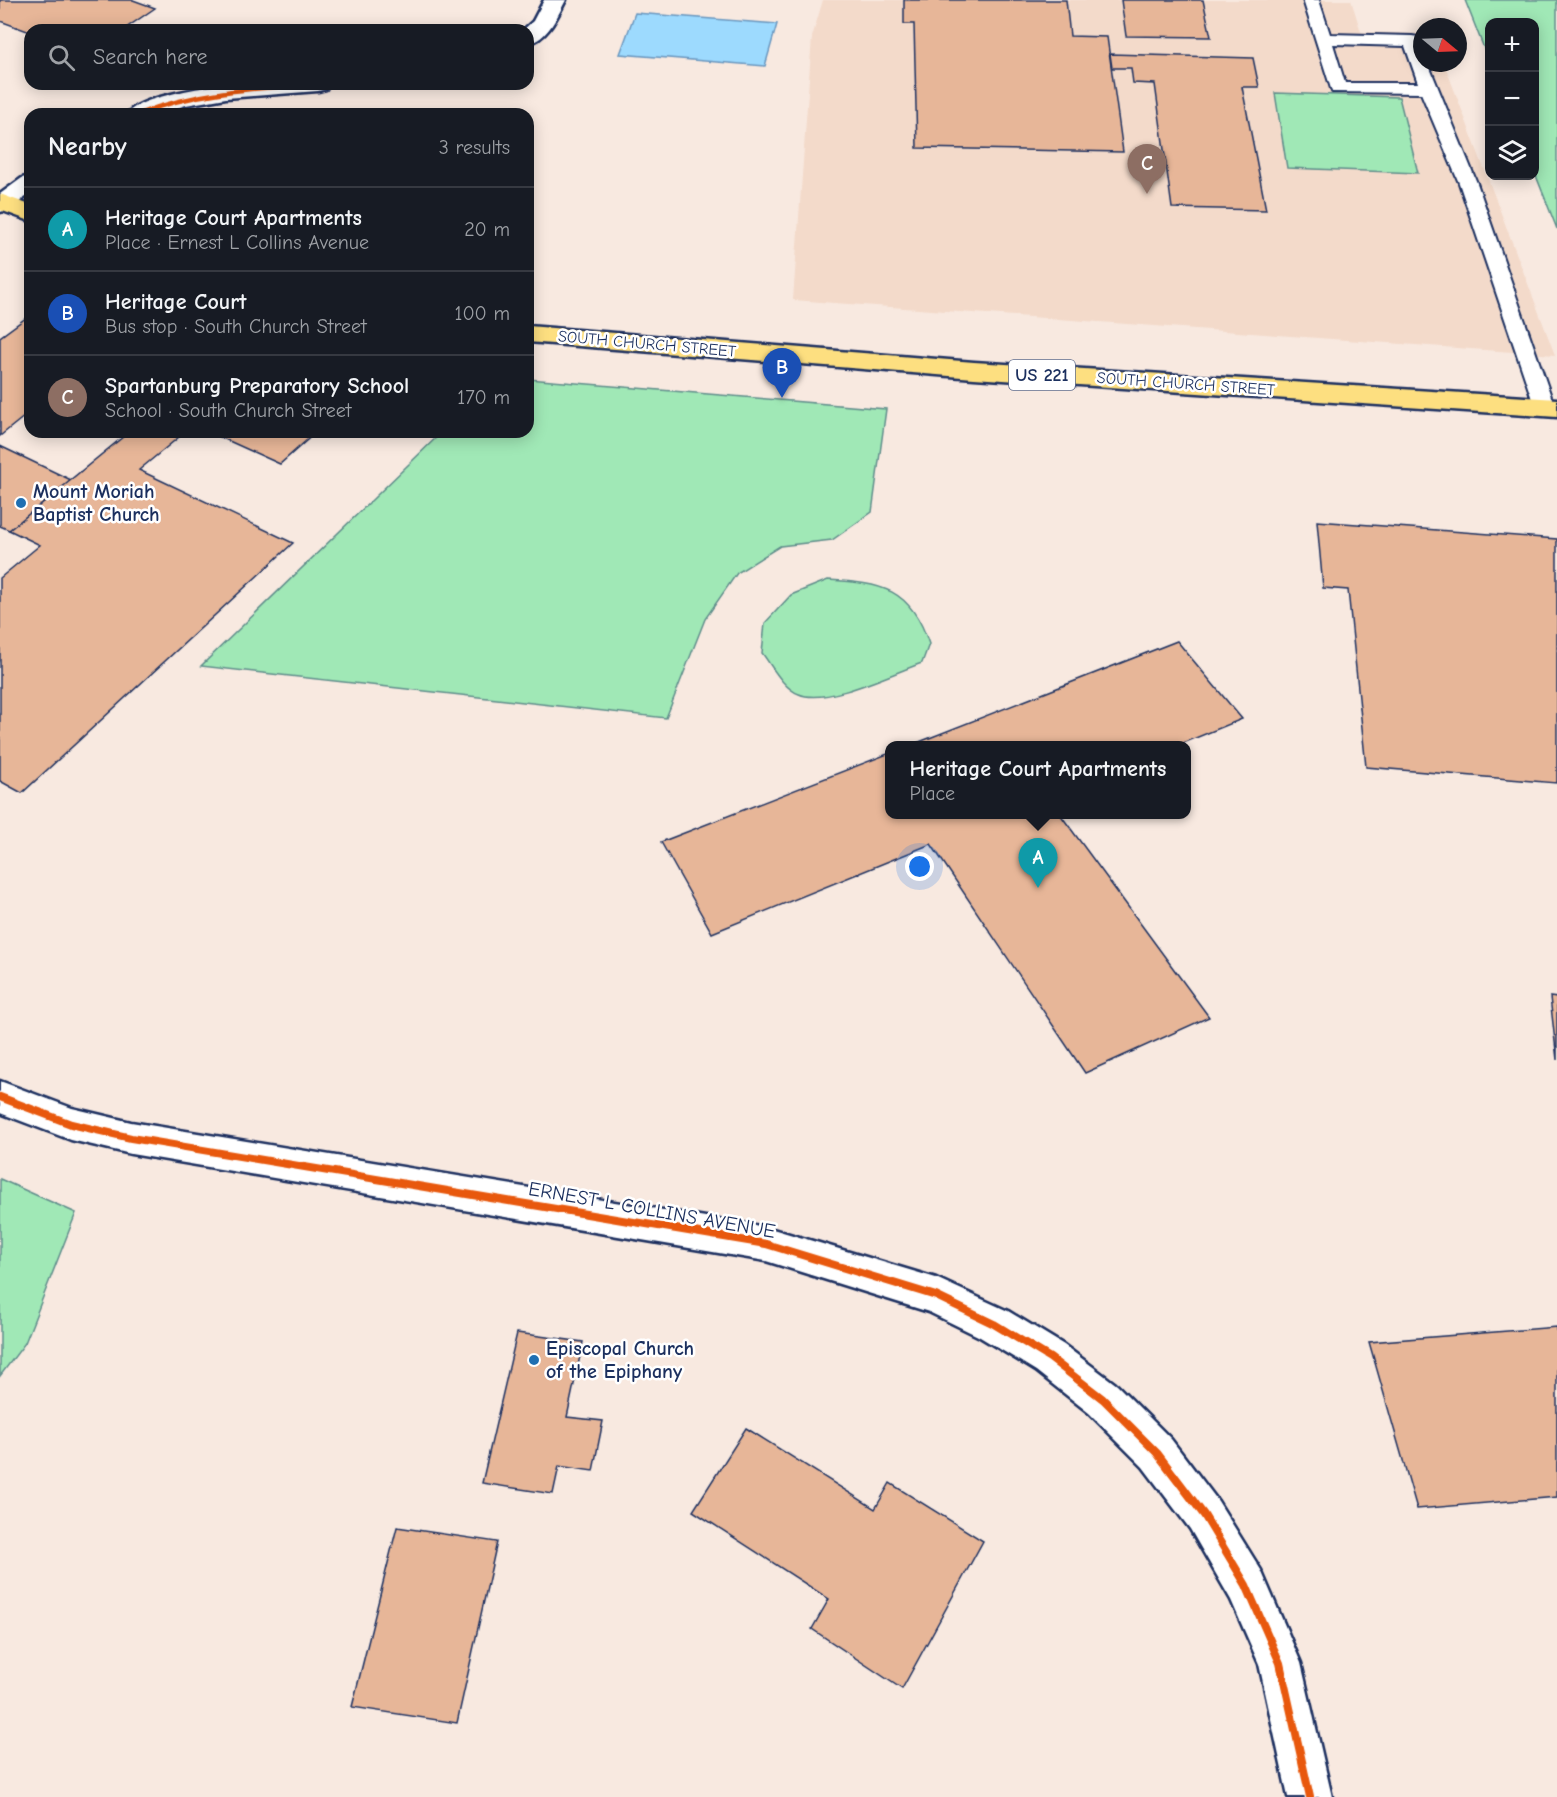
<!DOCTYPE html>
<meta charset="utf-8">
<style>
:root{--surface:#171b24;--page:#242831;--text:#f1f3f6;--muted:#9ea1a6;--line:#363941;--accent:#ea580c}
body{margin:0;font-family:"Comic Neue",sans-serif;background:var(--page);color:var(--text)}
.controls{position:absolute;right:18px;top:18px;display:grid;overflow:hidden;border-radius:12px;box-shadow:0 3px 15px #0003}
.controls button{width:54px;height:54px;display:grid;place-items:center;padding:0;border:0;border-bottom:2px solid var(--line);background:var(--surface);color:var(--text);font:30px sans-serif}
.compass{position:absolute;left:1413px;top:18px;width:54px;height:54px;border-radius:50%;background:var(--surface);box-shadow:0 3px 15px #0003;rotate:109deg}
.you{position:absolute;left:920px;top:867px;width:21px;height:21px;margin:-15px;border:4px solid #fff;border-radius:50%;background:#1a73e8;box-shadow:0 0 0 9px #1a73e833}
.badge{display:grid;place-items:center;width:39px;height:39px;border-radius:50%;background:var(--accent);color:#fff;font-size:20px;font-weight:700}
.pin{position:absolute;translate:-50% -50px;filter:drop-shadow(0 2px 3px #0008)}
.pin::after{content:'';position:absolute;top:32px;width:21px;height:18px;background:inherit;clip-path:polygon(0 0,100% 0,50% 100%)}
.popup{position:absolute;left:885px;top:741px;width:306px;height:78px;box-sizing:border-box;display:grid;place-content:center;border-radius:12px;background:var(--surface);filter:drop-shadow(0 2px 4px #0005);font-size:20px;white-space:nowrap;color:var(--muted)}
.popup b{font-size:22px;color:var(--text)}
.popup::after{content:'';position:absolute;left:50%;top:100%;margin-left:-12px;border:12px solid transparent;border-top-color:var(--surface)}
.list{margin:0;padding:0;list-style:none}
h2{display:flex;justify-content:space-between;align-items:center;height:78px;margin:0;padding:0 24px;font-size:26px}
h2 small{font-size:20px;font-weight:400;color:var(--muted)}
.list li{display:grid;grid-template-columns:39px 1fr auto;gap:18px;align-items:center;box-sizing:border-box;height:84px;padding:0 24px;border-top:2px solid var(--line)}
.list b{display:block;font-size:22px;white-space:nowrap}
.list p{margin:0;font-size:20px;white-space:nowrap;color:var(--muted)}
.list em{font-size:20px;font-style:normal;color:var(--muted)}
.icon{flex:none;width:33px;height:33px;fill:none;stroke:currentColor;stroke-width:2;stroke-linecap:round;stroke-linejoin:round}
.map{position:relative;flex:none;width:1557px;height:1797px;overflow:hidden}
.search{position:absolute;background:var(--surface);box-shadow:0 3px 15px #0003;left:24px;top:24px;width:510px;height:66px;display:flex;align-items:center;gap:15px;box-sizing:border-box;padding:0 21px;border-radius:18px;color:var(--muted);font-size:22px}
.panel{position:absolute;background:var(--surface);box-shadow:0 3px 15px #0003;left:24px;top:108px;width:510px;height:330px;border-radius:18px}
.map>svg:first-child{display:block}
</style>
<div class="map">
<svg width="1557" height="1797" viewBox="0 0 1557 1797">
<rect width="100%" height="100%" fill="#f8e9e0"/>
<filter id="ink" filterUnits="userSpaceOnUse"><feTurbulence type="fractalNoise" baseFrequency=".0167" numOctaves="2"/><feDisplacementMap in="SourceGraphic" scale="12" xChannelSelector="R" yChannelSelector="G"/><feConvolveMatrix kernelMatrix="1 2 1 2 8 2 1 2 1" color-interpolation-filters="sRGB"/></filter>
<g filter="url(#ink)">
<!-- built -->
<polygon fill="#f3daca" points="823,0 1351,0 1361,32 1422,34 1422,63 1444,63 1555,355 793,300 812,37"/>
<!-- green -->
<g fill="#a0e8b6" stroke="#5e8c8a" stroke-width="1.5">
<polygon points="1465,0 1557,0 1557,229 1535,173 1534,22 1490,22 1489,61"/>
<polygon points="1275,93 1399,97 1418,173 1287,168"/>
<polygon points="528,379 886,409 872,512 832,540 780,546 737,573 705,619 666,718 201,666 442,432 528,432"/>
<path d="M828,580C882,583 911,588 929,644L922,663C893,673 826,706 799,694C783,688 772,666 762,653L765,623L791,595Z"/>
<polygon points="0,1179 76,1213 25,1343 0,1376"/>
</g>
<!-- water -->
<polygon fill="#9ddafe" stroke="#6996be" stroke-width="1.5" points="635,13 777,24 765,66 620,54"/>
<!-- building -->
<g fill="#e7b698" stroke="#1b2f5e" stroke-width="1.5">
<polygon points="0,0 133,0 155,8 123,30 30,30 30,32 0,21"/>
<polygon points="904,0 1066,0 1070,36 1107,37 1123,152 917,148 914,24 904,24"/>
<polygon points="1121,0 1203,0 1211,37 1126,36"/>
<polygon points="1110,54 1253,58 1259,87 1242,87 1266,210 1172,208 1155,84 1133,83 1131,68 1112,68"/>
<polygon points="30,315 30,412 0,436 0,337"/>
<polygon points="129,432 185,432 139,470 293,543 22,793 0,781 0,578 40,545 9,530"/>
<polygon points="209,432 316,432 280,464"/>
<polygon points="0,446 71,480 9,530 0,526"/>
<polygon points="1317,521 1557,539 1557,783 1366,767 1348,590 1323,588"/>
<polygon points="1177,641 1242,719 1176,746 909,746"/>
<polygon points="890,753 890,814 1060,814 1209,1017 1085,1073 931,844 712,933 661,842"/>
<polygon points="1550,997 1557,998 1557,1060"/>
<polygon points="1557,1327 1557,1497 1417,1509 1369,1342"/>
<polygon points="517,1333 583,1342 567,1417 603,1421 593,1471 559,1466 553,1494 482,1483"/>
<polygon points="746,1428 875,1509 890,1483 983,1541 902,1689 812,1629 829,1599 693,1511"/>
<polygon points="397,1527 497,1542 457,1723 352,1707"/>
</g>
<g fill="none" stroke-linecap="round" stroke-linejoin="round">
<!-- service casing -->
<g stroke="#1b2f5e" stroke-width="4">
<path id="service" d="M1303,0H1319L1330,34L1412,36L1418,37L1422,45V63H1428L1477,183L1555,408L1552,413L1545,415L1538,413L1535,408L1459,183L1421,93L1332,92ZM1333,44L1405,46L1418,83H1345Z"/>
</g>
<!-- minor casing -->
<g stroke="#1b2f5e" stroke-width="5">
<g id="minor">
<path d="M544,0H566C557,17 548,39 528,44V30H523L533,21Z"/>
<path d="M226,84H329L326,89L318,91L226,98L186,105L158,114H127C138,97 205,87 226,84Z"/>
<polygon points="30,176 30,194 8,210 0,212 0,194 22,178"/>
<polygon points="0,1081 72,1108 131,1122 766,1227 936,1278 1008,1311 1064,1345 1117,1385 1171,1439 1218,1501 1261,1570 1301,1663 1332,1797 1288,1797 1259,1664 1231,1600 1190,1529 1143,1467 1089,1413 1036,1371 980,1337 929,1312 766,1261 131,1154 71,1140 0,1113"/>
</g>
</g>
<!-- primary casing -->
<g stroke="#1b2f5e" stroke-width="5">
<g id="primary">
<polygon points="0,194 30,205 30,221 0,210"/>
<polygon points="528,326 974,362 1557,399 1557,417 974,378 528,342"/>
</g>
</g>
<!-- service -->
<use href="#service" fill="#fff" fill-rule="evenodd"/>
<!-- minor -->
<use href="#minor" fill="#fff" fill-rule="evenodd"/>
<!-- primary -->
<use href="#primary" fill="#fddf80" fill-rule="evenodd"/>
<!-- cycleway-far1 casing -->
<g stroke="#fff" stroke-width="8">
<path id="cycleway-far1" d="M138,114C196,91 256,88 318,84"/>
</g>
<!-- cycleway casing -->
<g stroke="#fff" stroke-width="11">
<polyline id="cycleway" points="0,1097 71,1124 131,1138 766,1244 936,1296 994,1324 1050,1358 1103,1399 1157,1453 1204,1515 1246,1585 1280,1663 1310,1797"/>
</g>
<!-- cycleway-far1 -->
<use href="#cycleway-far1" stroke="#e8590c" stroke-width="4.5"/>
<!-- cycleway -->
<use href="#cycleway" stroke="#e8590c" stroke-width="8"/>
</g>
</g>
<!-- markers -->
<g fill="#1f6fb2" stroke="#fff" stroke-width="2">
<circle cx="21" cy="503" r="6"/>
<circle cx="534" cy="1360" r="6"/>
</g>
<g text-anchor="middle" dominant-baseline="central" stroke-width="5" stroke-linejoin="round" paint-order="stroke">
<!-- far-street labels -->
<g font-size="16" fill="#1b2f5e" stroke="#fff">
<text transform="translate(647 344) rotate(5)">SOUTH CHURCH STREET</text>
<text transform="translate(1186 384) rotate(4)">SOUTH CHURCH STREET</text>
</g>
<!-- shield labels -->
<rect fill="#fff" stroke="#5f6d8e" stroke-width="1.5" x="1009" y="360" width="66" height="30" rx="4.5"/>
<g font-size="18" font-weight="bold" fill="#1b2f5e">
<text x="1042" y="375">US 221</text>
</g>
<!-- poi labels -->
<g font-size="20" font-weight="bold" fill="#1b2f5e" stroke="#fff" text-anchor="start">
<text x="33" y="491">Mount Moriah<tspan x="33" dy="23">Baptist Church</tspan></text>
<text x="546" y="1348">Episcopal Church<tspan x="546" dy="23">of the Epiphany</tspan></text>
</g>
<!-- street labels -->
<g font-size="20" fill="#1b2f5e" stroke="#fff">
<text transform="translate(652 1210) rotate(10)">ERNEST L COLLINS AVENUE</text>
</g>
</g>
</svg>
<div class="controls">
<button>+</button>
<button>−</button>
<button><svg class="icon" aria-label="layers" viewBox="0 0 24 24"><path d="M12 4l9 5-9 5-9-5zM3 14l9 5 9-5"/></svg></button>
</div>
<svg class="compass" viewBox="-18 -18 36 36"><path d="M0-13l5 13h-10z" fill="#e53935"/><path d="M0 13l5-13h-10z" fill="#9ea1a6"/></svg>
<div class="you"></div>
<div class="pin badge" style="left:1038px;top:888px;background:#0f9aa8">A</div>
<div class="popup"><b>Heritage Court Apartments</b>Place</div>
<div class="pin badge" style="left:782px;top:398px;background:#1a4fb4">B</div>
<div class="pin badge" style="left:1147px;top:194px;background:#8d6e63">C</div>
<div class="search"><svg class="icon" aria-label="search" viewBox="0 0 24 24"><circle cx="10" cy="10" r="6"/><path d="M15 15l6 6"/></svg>Search here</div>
<section class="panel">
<h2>Nearby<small>3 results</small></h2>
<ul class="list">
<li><span class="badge" style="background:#0f9aa8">A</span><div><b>Heritage Court Apartments</b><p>Place · Ernest L Collins Avenue</p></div><em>20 m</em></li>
<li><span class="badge" style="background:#1a4fb4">B</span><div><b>Heritage Court</b><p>Bus stop · South Church Street</p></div><em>100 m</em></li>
<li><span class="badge" style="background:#8d6e63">C</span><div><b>Spartanburg Preparatory School</b><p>School · South Church Street</p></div><em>170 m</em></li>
</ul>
</section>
</div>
